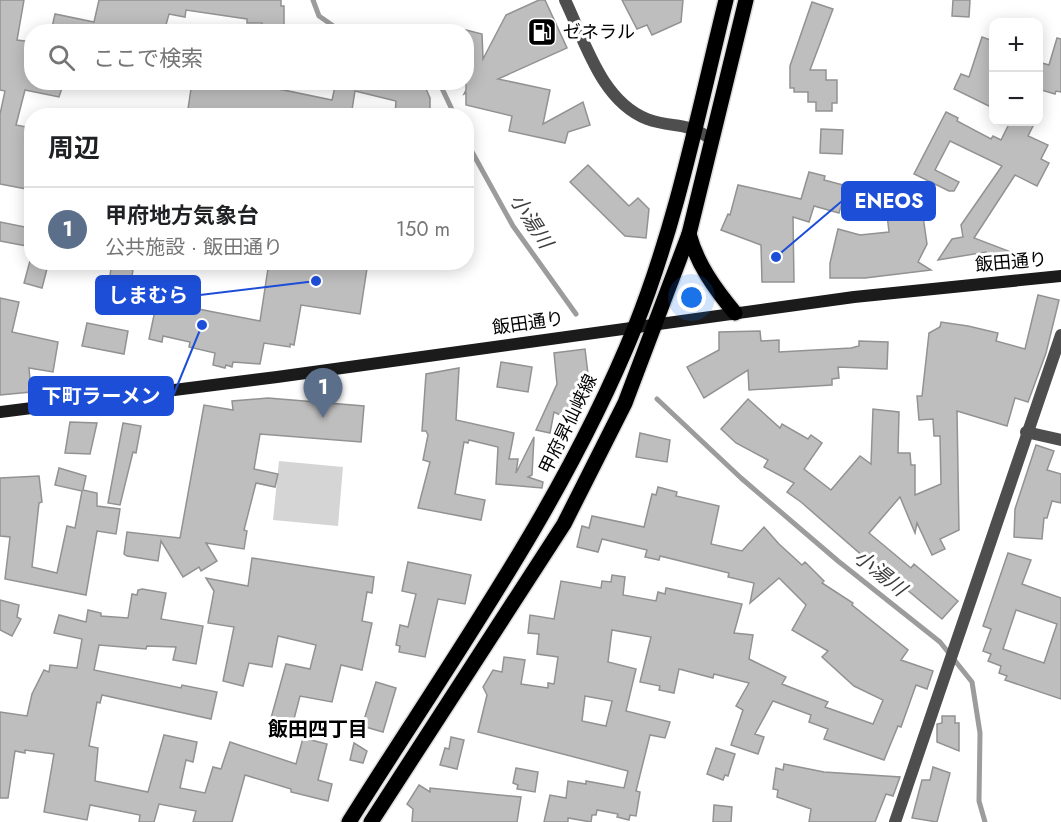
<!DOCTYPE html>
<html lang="ja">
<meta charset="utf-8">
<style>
:root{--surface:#fff;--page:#f6f6f6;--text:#202124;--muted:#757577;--line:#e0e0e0;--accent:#0f766e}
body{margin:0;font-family:Jost,"Noto Sans JP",sans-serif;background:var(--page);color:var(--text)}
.controls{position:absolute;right:18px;top:18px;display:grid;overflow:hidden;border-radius:12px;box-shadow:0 3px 15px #0003}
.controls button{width:54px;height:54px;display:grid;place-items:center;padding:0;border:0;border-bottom:2px solid var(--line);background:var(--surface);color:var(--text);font:30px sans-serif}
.you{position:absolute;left:692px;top:298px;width:21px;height:21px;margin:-15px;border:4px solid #fff;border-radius:50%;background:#1a73e8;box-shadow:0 0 0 9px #1a73e833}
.badge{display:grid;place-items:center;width:39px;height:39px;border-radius:50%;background:var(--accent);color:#fff;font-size:20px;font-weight:700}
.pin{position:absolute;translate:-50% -50px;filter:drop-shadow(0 2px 3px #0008)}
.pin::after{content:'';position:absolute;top:32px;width:21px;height:18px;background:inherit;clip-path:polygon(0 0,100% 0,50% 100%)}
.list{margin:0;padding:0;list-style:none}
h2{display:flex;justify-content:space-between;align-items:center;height:78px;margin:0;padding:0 24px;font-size:26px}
h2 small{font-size:20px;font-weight:400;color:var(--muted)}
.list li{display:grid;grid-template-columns:39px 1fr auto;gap:18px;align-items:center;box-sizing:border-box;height:84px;padding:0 24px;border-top:2px solid var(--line)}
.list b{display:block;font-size:22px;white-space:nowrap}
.list p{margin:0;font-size:20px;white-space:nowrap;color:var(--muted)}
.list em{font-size:20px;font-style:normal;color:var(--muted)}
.icon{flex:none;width:33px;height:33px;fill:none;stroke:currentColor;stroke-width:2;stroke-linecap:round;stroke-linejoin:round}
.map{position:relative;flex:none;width:1061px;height:822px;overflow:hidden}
.search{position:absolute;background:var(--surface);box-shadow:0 3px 15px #0003;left:24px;top:24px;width:450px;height:66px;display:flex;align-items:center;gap:15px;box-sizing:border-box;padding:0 21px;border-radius:24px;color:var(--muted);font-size:22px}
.panel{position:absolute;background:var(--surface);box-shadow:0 3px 15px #0003;left:24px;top:108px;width:450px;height:162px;border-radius:24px}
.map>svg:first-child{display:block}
</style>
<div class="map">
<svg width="1061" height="822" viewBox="0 0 1061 822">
<rect width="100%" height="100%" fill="#fff"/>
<!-- green -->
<polygon fill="#d5d5d5" points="279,461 343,467 338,526 273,520"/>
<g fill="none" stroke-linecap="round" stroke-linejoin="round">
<!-- stream -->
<g stroke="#9c9c9c" stroke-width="5">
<polyline points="313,0 319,16 342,32"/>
<polyline points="439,82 455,116"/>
<polyline points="466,141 513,226 576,314"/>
<polyline points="657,399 741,478 838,561 940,642 972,682 980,733 979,801 985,822"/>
</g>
</g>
<!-- building -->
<g fill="#bebebe" stroke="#929292" stroke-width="1.5" fill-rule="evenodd">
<polygon points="0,0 24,0 17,40 32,42 32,82 64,82 59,97 25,90 16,125 32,128 32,190 0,184 0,114 5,91 0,90"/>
<polygon points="99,0 281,0 281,6 284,6 284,26 262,26 262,23 247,23 247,19 186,10 185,17 169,14 164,32 51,32 55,14 94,22"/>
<polygon points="539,0 545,0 567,48 498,79 550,90 543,124 583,102 590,125 568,132 565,143 509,131 512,116 466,105 466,93 464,94 466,90 466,30 482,34 483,59 506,15"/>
<polygon points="622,0 683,0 681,22 652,35 647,25 637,29"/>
<polygon points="953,0 970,0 969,17 952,16"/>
<polygon points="812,2 833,9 810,70 826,70 826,80 837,80 837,103 832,103 832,111 816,111 816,102 808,102 808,92 794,92 794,88 790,88 790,66"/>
<polygon points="982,37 993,41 993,108 954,89 961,74 969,77"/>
<polygon points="1057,38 1061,39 1061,92 1056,91 1055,94 1038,89 1038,77 1042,63 1049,65"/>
<polygon points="192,82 245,82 332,100 336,82 423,82 430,98 430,116 395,116 396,101 355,91 351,116 187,116"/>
<polygon points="946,112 958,118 957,121 991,139 993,136 1001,140 1010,122 1035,122 1028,136 1048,145 1041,159 1049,163 1037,186 1015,175 974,238 1032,260 988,265 986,252 938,260 952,239 963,237 961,225 1002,166 950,141 935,170 959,182 954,191 949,191 914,174"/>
<polygon points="821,129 843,130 842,154 820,153"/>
<polygon points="588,165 629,206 638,198 649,209 646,238 625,236 570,182"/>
<polygon points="809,172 825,176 824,180 847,186 839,213 814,206 809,222 793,217 794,282 762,282 761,245 721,230 728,214 730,215 738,185 801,199"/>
<polygon points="921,202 927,244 918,262 931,270 865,278 830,278 830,263 838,229 860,235 889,232 886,206"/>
<polygon points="0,222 30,228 27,246 0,241"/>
<polygon points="30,261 48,265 42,288 24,283"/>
<polygon points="112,262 134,262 129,299 107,296"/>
<polygon points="269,262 368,262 360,314 301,305 294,345 290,344 290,347 264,343 260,364 233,362 232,367 226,365 225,368 213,365 215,353 189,347 190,342 163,336 162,342 149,339 157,301 260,321"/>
<polygon points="1038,295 1059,300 1046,353 1028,402 1015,398 1007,426 957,411 959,530 940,539 945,549 932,555 917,523 915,533 900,497 869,533 911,568 914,564 958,601 942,619 888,574 885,577 864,560 865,558 801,502 787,492 794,483 764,467 768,460 736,443 721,429 748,399 780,428 782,424 808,439 811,435 822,443 804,469 831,490 860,456 871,464 873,409 899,412 898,453 910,453 911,465 915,465 915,495 941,484 940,436 934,436 933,419 919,420 917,396 922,396 929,333 940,327 941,322 968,326 998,333 996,341 1025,349"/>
<polygon points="0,298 19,302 12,332 58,342 53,372 29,368 31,392 0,395"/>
<polygon points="87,323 128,331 124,354 82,346"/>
<polygon points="760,331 761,341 779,340 779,352 851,348 859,346 859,341 888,342 887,369 838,367 839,378 832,379 832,385 749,390 748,370 704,398 687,367 719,350 719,332"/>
<polygon points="585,349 589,382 571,420 554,412 550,433 536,430 557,384 554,353"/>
<polygon points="501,362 532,367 528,392 497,387"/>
<polygon points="459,368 456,420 514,433 509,459 518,459 516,473 534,437 532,475 528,477 543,482 542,488 496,484 498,447 469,440 468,443 464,442 455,494 485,500 481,520 418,508 430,462 423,460 428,435 426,431 422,431 426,374"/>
<polygon points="268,398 364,406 361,442 260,434 254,469 278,474 275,487 256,483 244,530 247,531 244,549 206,543 217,561 201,571 199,567 183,577 161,541 158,561 127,556 124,554 127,532 180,538 204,405 233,410 232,401"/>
<polygon points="70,422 97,423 90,454 65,453"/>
<polygon points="123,423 141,426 136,453 133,452 120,505 108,503"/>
<polygon points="640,433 670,440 667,462 636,457"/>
<polygon points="1036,445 1054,451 1047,470 1061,474 1061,503 1052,501 1047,518 1044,518 1042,539 1014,537 1015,509"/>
<polygon points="59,468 86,476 83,490 97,493 97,506 120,509 116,534 97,531 86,595 5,579 10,537 0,536 0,478 39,476 42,502 39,503 32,567 57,573 67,526 75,528 82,491 55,485"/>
<path d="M658,487L677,492L676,496L719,506L711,544L742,551L764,527L779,544L802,565L805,562L824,581L822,583L853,603L852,605L908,650L901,660L933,671L927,689L916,685L901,727L898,726L884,760L824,739L828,729L809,722L811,715L773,701L755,734L764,737L758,754L731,745L743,710L736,706L749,683L714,674L713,678L679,669L674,693L659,690L660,686L640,682L651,637L612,630L608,662L636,669L626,711L670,722L665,738L650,735L636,791L640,792L636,816L630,815L629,820L617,817L618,814L597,810L596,815H592L591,822L568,818V822H544L550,795L566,798L568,781L586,784V781L624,788L628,771L478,732L487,695L483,687L493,670L502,672L504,657L525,660L521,684L548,688V683L554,684L558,657L537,654L539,634L528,633L530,615L554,619L561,581L601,588L602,581L611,582L612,575L625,577L623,595L656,601L658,592L665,594L666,588L742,604L734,633L753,635L749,659L786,677L782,684L828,702L825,707L873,724L883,700L854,686L822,657L828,651L792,630L806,605L779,578L750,603L754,583L728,577L729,573L660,556L659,560L645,557L647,550L602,539L598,552L577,547L582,526L589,528L592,516L644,527L652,494L656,495ZM585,696L612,701L606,726L582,721Z"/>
<path d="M1008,553L1031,560L1022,584L1061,598V699L1005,680L1007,676L999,673L1001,666L988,661L991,654L983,651L991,629L983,626ZM1016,610L1057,624L1044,663L1003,649Z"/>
<polygon points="252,558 374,577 372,593 367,592 362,621 372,623 362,670 341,665 332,702 300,696 290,734 268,729 286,664 310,669 316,645 278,636 272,667 249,663 243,686 223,681 234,627 208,623 214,591 206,578 248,586"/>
<polygon points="408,562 471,575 465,604 438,599 425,657 399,652 400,646 396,645 400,625 408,627 416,594 402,591"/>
<polygon points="142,589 166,593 161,619 203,626 196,664 173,660 176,647 147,646 146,649 99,645 94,670 181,688 182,685 217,692 211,719 102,695 100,703 97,702 89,746 98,748 95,781 148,792 164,735 197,742 193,762 186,760 180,788 205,793 213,767 221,769 230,742 296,764 303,738 327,744 318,780 332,784 328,801 291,792 291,789 245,775 232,822 193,822 196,811 159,804 154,822 139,822 140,815 90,805 87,820 44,812 54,754 25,750 25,753 15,751 8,798 0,798 0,712 27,716 32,694 44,670 49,672 50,665 77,668 82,639 54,633 59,615 86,622 88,610 101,613 101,616 128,618 132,594 137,595 138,590"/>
<polygon points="0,600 19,605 17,617 21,619 12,636 0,630"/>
<polygon points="376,682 396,688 383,732 362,726"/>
<polygon points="942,716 955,716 955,723 959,723 959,751 937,742 937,724 942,723"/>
<polygon points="451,737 464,740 457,769 440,765 445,748 449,749"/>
<polygon points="354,743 367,751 363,763 350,760"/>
<polygon points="716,748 735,754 728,776 725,775 723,780 707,774"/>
<polygon points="784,764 824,772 900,777 893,796 886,794 875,822 809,822 811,809 777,797 778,790 773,789 776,768 783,770"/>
<polygon points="933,767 950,773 937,822 912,818 922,780 930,780"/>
<polygon points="516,768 538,772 535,792 517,789 518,785 513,783"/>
<polygon points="419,785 430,792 430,788 521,797 517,822 412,822 413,809 407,804"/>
<polygon points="714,805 732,807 731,822 713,822"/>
</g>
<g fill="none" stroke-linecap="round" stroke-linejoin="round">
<!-- primary casing -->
<g stroke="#dbdbdb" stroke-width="18">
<g id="primary">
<path d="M689,234C697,264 715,289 735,313"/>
<path d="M349,822C450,661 563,505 635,327C677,222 699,109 726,0"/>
<polyline points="371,822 564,524 625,403 689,234 746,0"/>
</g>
</g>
<!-- minor -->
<g stroke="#4e4e4e" stroke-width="12">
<polyline points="1026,432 1061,440"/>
<polyline points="895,822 1061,335"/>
</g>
<!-- tertiary -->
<path stroke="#4e4e4e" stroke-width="12" d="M565,0C585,41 601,101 647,119C674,129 685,120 712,140"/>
<!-- secondary -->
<polyline stroke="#1b1b1b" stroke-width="12" points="0,412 277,377 854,297 1061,276"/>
<!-- primary -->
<use href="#primary" stroke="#000" stroke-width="15"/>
</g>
<!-- icons -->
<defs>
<g id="fuel-square" transform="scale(1.5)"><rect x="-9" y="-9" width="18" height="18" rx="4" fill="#000" stroke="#fff"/><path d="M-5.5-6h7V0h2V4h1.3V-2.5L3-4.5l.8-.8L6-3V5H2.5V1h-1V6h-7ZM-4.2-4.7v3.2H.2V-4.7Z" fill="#fff"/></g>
</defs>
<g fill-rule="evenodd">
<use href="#fuel-square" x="542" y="32"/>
</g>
<g text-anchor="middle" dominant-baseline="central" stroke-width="6" stroke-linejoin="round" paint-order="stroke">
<!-- poi labels -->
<g font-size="18" fill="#000" stroke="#fff" text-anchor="start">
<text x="563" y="32">ゼネラル</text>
</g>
<!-- street labels -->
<g font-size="18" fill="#000" stroke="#fff">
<text transform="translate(1011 262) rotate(-5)">飯田通り</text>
<text transform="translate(528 323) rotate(-8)">飯田通り</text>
<text transform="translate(568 424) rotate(-64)">甲府昇仙峡線</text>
</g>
<!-- water labels -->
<g font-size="20" font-style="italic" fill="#3d3d3d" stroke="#fff">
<text transform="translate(531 221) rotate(57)">小湯川</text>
<text transform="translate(880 573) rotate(39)">小湯川</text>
</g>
<!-- neighbourhood labels -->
<g font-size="20" font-weight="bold" fill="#000" stroke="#fff">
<text x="318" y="729">飯田四丁目</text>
</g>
</g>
<!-- callouts -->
<path fill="none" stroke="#1d4ed8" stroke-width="2" d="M776 257L842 201M316 281L200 295M202 325L173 396"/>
<g fill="#1d4ed8" stroke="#fff" stroke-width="2">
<circle cx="776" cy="257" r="6"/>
<circle cx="316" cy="281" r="6"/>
<circle cx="202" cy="325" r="6"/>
</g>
<g fill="#1d4ed8" stroke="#1d4ed8" stroke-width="2">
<rect x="842" y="182" width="93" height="38" rx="6"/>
<rect x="96" y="276" width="104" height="38" rx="6"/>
<rect x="29" y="377" width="144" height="38" rx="6"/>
</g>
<g font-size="20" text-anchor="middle" font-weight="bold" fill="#fff">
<text x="889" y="208">ENEOS</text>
<text x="148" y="302">しまむら</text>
<text x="101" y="403">下町ラーメン</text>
</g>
</svg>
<div class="controls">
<button>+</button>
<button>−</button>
</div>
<div class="you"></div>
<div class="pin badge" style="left:323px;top:418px;background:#5c6f8a">1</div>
<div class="search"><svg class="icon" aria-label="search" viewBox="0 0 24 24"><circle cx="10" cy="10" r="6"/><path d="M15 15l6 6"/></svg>ここで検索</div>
<section class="panel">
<h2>周辺<small></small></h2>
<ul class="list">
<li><span class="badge" style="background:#5c6f8a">1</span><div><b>甲府地方気象台</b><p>公共施設 · 飯田通り</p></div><em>150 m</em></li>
</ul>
</section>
</div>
